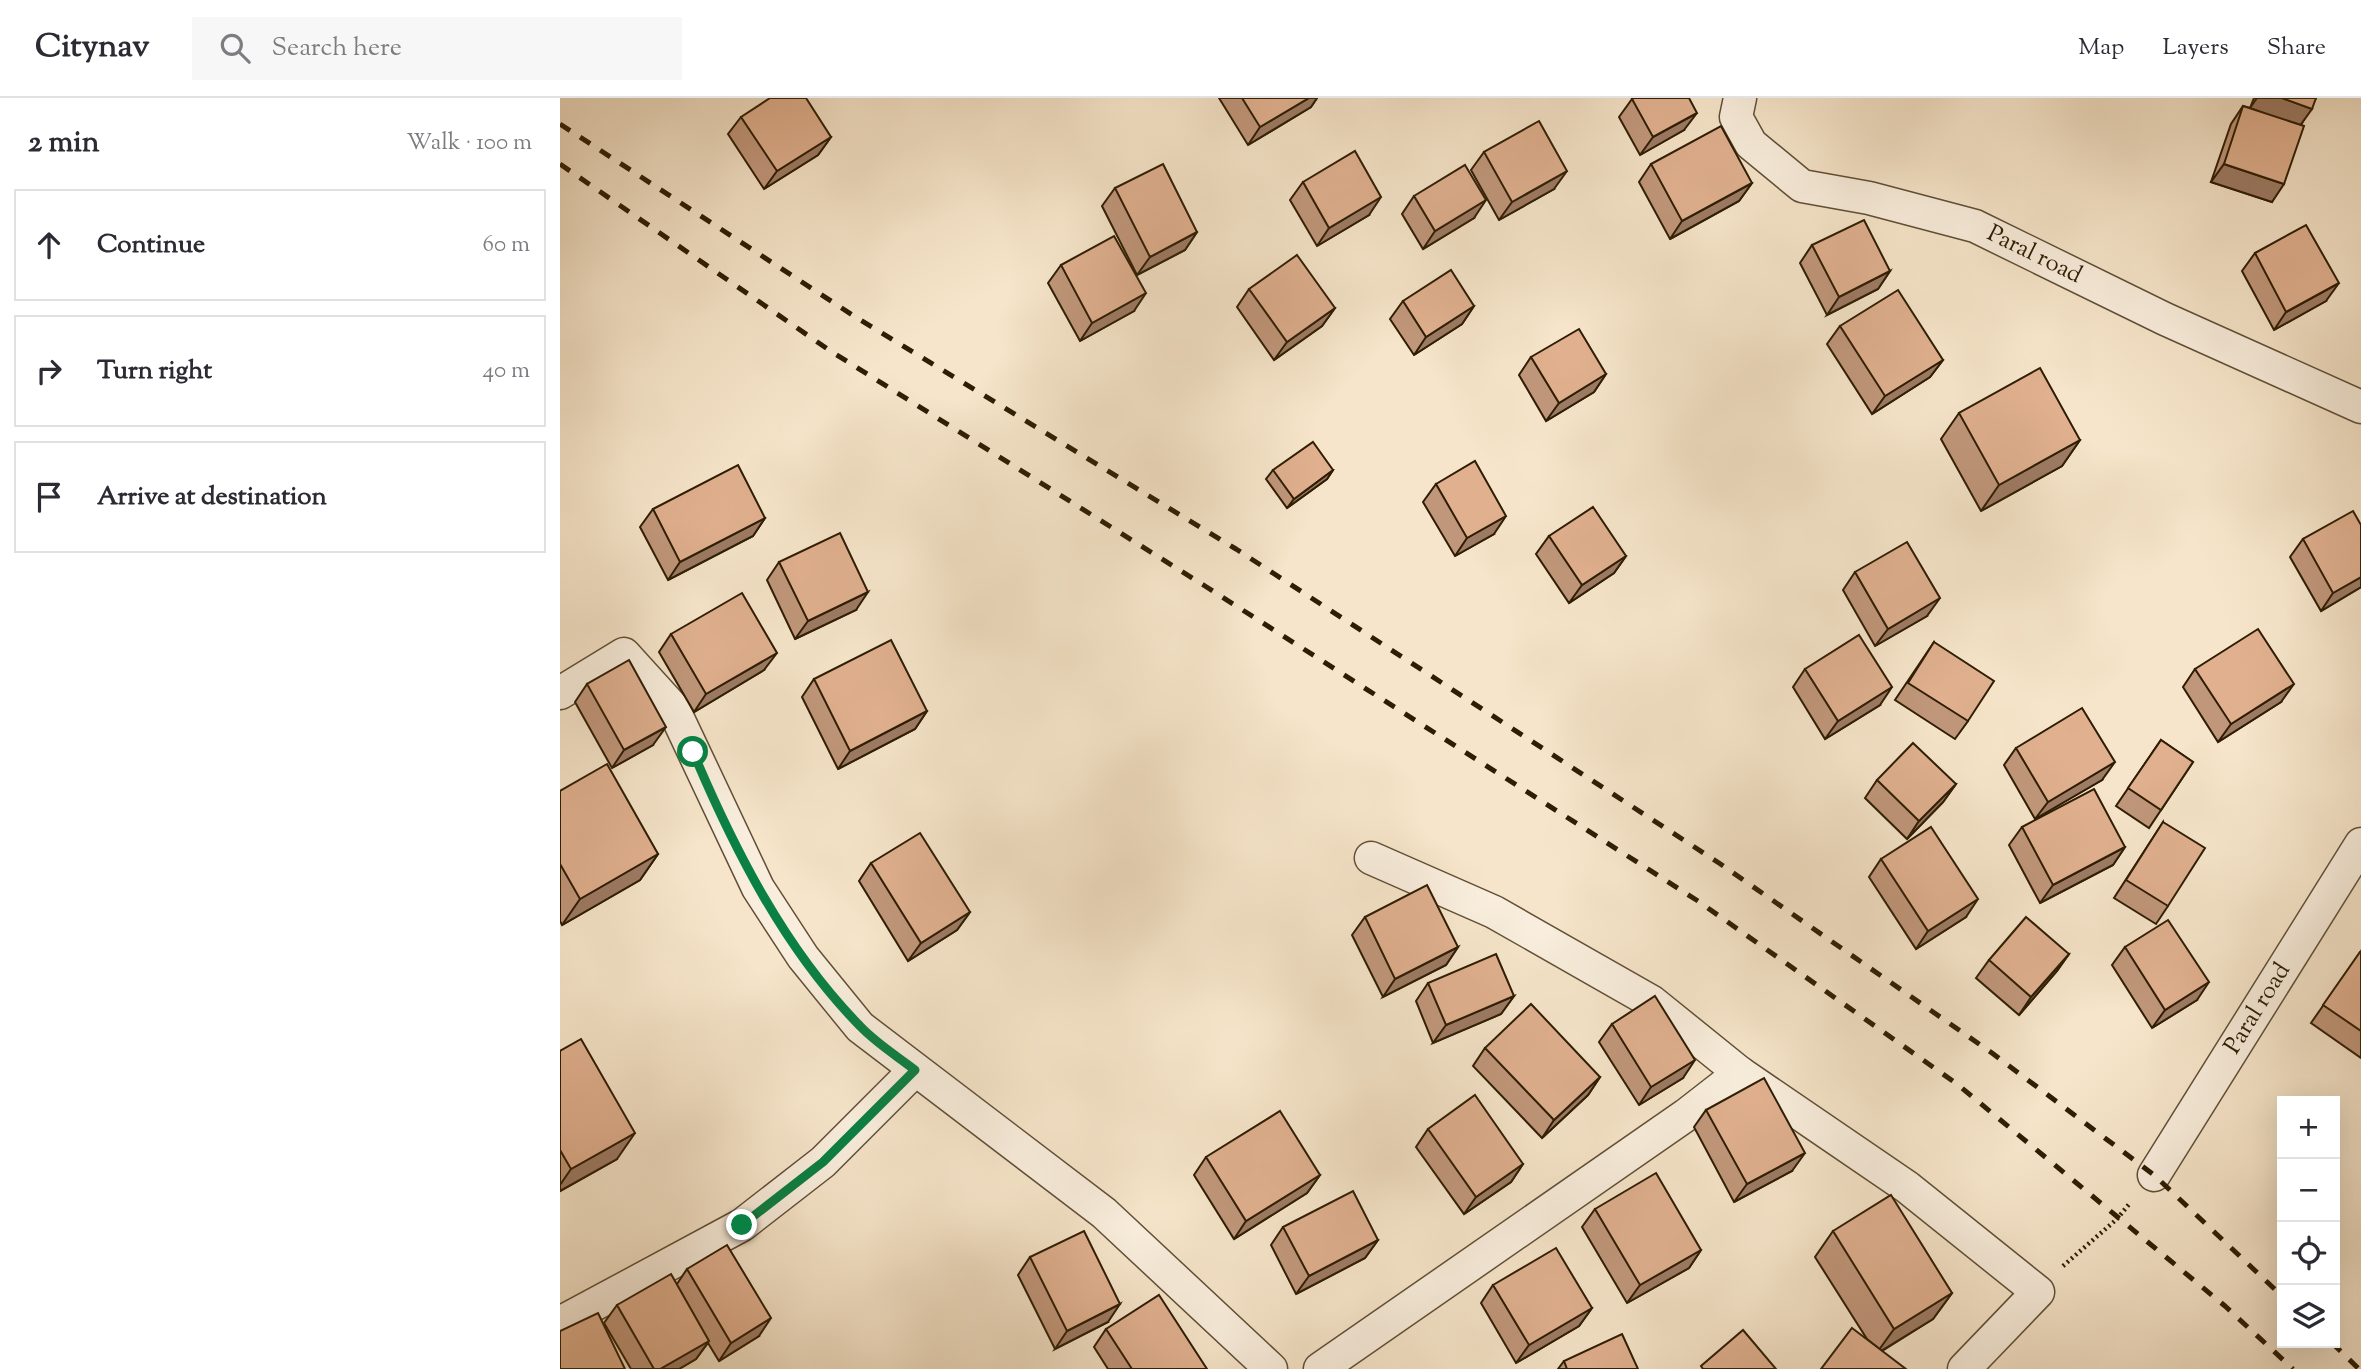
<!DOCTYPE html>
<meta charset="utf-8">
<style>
:root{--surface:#fff;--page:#f7f7f7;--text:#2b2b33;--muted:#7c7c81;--line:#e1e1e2}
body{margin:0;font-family:"Sorts Mill Goudy",serif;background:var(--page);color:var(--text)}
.controls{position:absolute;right:21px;bottom:21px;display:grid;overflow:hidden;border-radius:0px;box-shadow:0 7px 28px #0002}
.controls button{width:63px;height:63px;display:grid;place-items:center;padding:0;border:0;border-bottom:2px solid var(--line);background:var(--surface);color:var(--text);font:35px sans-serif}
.stop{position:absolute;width:21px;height:21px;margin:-16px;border:5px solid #0b8043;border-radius:50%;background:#fff}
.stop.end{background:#0b8043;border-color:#fff;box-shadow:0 2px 7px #0008}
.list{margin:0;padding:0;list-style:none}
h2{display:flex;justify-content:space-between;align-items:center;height:91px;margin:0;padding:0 28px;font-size:30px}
h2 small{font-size:23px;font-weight:400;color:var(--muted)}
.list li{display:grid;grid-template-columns:46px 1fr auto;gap:21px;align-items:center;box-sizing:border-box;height:112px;margin:0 14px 14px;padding:0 14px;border:2px solid var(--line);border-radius:0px}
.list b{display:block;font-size:26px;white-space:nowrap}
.list em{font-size:23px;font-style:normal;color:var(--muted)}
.icon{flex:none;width:38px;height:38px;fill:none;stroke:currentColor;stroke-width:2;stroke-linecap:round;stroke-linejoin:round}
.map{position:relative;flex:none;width:1801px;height:1271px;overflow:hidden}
header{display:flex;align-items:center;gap:42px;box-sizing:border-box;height:98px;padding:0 35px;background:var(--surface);border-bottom:2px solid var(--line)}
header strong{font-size:33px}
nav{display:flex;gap:38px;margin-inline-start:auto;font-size:24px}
.search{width:490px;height:63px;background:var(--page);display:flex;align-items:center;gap:18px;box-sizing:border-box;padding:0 24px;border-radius:0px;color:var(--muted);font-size:26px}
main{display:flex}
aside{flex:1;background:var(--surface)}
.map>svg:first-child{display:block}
</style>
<header>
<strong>Citynav</strong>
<div class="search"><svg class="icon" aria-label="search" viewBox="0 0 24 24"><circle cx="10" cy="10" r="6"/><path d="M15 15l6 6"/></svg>Search here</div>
<nav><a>Map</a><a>Layers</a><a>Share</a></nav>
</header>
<main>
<aside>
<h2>2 min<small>Walk · 100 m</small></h2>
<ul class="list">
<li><svg class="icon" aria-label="ahead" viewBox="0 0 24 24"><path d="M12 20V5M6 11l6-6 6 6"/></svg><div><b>Continue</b></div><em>60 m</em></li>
<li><svg class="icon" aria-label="right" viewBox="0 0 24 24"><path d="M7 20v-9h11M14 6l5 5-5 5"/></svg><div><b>Turn right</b></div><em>40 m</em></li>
<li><svg class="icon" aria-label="arrive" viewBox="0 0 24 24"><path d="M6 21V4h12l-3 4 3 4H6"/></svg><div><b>Arrive at destination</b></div></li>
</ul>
</aside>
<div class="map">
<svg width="1801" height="1271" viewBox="0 0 1801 1271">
<rect width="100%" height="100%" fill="#f6e5ca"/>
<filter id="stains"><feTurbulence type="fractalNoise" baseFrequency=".00286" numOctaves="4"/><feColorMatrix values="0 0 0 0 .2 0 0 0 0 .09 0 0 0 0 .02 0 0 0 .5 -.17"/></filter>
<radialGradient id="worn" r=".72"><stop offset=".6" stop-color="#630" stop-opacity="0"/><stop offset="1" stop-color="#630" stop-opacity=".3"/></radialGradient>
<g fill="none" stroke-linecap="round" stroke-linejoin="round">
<!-- minor casing -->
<g stroke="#604f36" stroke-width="35">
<g id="minor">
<path id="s1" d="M1180,0L1176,19L1191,46L1242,88L1309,100L1415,128L1605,221L1801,309"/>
<polyline points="0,595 64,556 113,610 198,790 243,859 300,929 544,1115 711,1271"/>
<polyline points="811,760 934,814 1092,904 1180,975 1347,1089 1478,1194 1404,1271"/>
<path id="s2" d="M1594,1077L1801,746"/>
<polyline points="0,1225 182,1127 263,1064 355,972"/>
<polyline points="760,1271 1126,1017 1180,975"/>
</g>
</g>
<!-- path -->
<polyline stroke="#2e1d04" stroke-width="4.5" stroke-dasharray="2 3.5" stroke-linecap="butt" points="1503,1168 1557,1121 1570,1105"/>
<!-- minor -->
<use href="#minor" stroke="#f9eedd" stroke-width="32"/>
<!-- rail -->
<g stroke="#2e1d04" stroke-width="5" stroke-dasharray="12 12" stroke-linecap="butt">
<polyline points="0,26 297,220 676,451 1159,765 1432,955 1594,1077 1722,1198"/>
<polyline points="0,66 269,252 645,488 1138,803 1397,986 1665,1208 1733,1271"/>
<polyline points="1772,1245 1799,1271"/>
</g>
</g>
<!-- wall -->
<g fill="#c1977b" stroke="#2e1d04" stroke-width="2">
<polygon points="659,0 757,0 751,9 688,47"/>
<polygon points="1694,0 1756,0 1741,27 1712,104 1651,84 1671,26 1683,8 1690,10"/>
<polygon points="1072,1 1124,32 1080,57 1059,19"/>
<polygon points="181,19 271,39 258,57 204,91 168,36"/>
<polygon points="924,54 994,91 939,122 911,72"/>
<polygon points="1091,66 1192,85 1179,103 1110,141 1079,84"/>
<polygon points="743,84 809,117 757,148 730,102"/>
<polygon points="555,90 637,134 625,152 577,177 542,108"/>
<polygon points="854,98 914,120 863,151 842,116"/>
<polygon points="1252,147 1330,173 1318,191 1267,217 1240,165"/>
<polygon points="1695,155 1766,203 1714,232 1682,173"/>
<polygon points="501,167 574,213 520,243 488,185"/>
<polygon points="689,191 775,210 762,228 714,262 677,209"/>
<polygon points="843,203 914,208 902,226 854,257 830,221"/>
<polygon points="1280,228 1383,262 1370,279 1312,316 1267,246"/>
<polygon points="971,259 1046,276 1034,294 986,323 959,277"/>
<polygon points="1399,315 1520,342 1502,368 1421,413 1381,341"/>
<polygon points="713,372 773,372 767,381 727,410 706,381"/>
<polygon points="876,386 934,436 895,458 863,404"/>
<polygon points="93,411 205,420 193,438 108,482 80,429"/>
<polygon points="1801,427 1801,489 1761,513 1730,459 1743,441"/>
<polygon points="989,438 1066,458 1054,475 1009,505 976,456"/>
<polygon points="219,464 296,512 235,541 207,482"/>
<polygon points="1295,474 1367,518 1315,548 1283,492"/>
<polygon points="111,536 204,572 134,614 99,554"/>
<polygon points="1374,544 1408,623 1395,641 1335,602"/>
<polygon points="1245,571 1320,607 1265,641 1233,589"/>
<polygon points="1635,571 1721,604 1658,644 1623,589"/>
<polygon points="254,581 367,613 355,631 278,671 242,599"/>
<polygon points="27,586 93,647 52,670 15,604"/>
<polygon points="1601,642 1633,664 1589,730 1556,708"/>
<polygon points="1456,650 1542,682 1475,721 1444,667"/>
<polygon points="1317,682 1396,686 1383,704 1347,741 1305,700"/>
<polygon points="0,693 98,756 80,782 2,827 0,823"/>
<polygon points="1603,724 1608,808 1596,826 1554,800"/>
<polygon points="1462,729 1565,749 1553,767 1480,805 1449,747"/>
<polygon points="1321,761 1406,819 1356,851 1309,779"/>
<polygon points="311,765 410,814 397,832 348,863 299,783"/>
<polygon points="805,819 898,849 886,867 823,899 792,837"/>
<polygon points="1565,849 1637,902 1592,930 1552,867"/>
<polygon points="1801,853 1801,960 1751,925"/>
<polygon points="1509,856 1497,873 1459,917 1416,880 1429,862"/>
<polygon points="868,885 954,898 941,916 873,945 856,903"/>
<polygon points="1052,926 1123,980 1079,1007 1039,944"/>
<polygon points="925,950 1040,979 1028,997 982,1040 913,968"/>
<polygon points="0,953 57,1061 0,1093"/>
<polygon points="1146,1012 1232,1073 1174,1104 1134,1029"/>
<polygon points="868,1031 963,1066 951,1084 904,1116 856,1049"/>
<polygon points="646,1059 760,1077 747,1095 674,1141 634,1077"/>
<polygon points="1035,1111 1141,1152 1129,1170 1067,1205 1022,1129"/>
<polygon points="723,1129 818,1142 805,1160 736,1196 711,1147"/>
<polygon points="1273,1133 1392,1195 1373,1221 1322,1253 1307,1241 1255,1159"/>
<polygon points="470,1159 548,1224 495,1251 458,1177"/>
<polygon points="127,1171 199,1238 159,1263 148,1245 136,1261 119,1271 71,1271 44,1225 57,1207 117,1186"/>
<polygon points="933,1187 1032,1210 1019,1228 956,1265 921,1205"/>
<polygon points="546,1231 647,1271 548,1271 534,1249"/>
<polygon points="1004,1263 1078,1271 998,1271"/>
</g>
<!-- shaded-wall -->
<g fill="#9d7b64" stroke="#2e1d04" stroke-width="2">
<polygon points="749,0 757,0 751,9 688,47 700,29"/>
<polygon points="1697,0 1722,0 1752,11 1739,29 1690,10"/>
<polygon points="1137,15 1124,32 1080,57 1093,39"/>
<polygon points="271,39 258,57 204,91 217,73"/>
<polygon points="1664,66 1724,86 1712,104 1651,84"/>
<polygon points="1007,73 994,91 939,122 952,104"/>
<polygon points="1192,85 1179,103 1110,141 1122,123"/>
<polygon points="821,99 809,117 757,148 769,130"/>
<polygon points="926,102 914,120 863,151 875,133"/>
<polygon points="637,134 625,152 577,177 590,159"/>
<polygon points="1330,173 1318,191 1267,217 1279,199"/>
<polygon points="1779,185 1766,203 1714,232 1726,214"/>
<polygon points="586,195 574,213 520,243 532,225"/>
<polygon points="914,208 902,226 854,257 866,239"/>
<polygon points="775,210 762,228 714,262 727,244"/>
<polygon points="1383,262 1370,279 1312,316 1325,298"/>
<polygon points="1046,276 1034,294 986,323 999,305"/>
<polygon points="1520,342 1502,368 1421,413 1439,387"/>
<polygon points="773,372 767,381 727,410 734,401"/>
<polygon points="946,418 934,436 895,458 907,440"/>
<polygon points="205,420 193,438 108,482 120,464"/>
<polygon points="1066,458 1054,475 1009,505 1022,487"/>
<polygon points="1801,479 1801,489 1761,513 1773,495"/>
<polygon points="308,494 296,512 235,541 248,523"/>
<polygon points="1380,500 1367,518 1315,548 1328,531"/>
<polygon points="217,555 204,572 134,614 146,596"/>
<polygon points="1734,586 1721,604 1658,644 1671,626"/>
<polygon points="1332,589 1320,607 1265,641 1278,623"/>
<polygon points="367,613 355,631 278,671 290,653"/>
<polygon points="106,629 93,647 52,670 64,652"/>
<polygon points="1555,664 1542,682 1475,721 1488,704"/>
<polygon points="1396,686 1383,704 1347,741 1359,723"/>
<polygon points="1565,749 1553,767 1480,805 1493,787"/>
<polygon points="98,756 80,782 2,827 20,801"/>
<polygon points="1418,801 1406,819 1356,851 1368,833"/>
<polygon points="410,814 397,832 348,863 361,845"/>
<polygon points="898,849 886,867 823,899 835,881"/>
<polygon points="1509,856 1497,873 1459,917 1471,899"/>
<polygon points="1649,884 1637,902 1592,930 1605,912"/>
<polygon points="954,898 941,916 873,945 886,927"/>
<polygon points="1135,962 1123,980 1079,1007 1091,989"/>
<polygon points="1040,979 1028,997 982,1040 994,1022"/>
<polygon points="75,1035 57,1061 0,1093 0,1087 11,1071"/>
<polygon points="1245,1055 1232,1073 1174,1104 1187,1086"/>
<polygon points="963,1066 951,1084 904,1116 916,1099"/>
<polygon points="760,1077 747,1095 674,1141 686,1123"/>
<polygon points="818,1142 805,1160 736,1196 749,1178"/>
<polygon points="1141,1152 1129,1170 1067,1205 1080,1187"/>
<polygon points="1392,1195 1373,1221 1316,1256 1334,1231"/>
<polygon points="560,1206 548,1224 495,1251 507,1233"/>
<polygon points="1032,1210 1019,1228 956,1265 969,1247"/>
<polygon points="211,1220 199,1238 159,1263 171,1245"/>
<polygon points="149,1243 136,1261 119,1271 100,1271"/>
</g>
<!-- building -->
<g fill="#e0b08f" stroke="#2e1d04" stroke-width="2">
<polygon points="210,0 246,0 271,39 217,73 181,19"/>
<polygon points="682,0 749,0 700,29"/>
<polygon points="1074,0 1129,0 1137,15 1093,39 1072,1"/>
<polygon points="1722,0 1756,0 1752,11"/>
<polygon points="1683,8 1744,28 1724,86 1664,66"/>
<polygon points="979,23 1007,73 952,104 924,54"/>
<polygon points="1161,28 1192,85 1122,123 1091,66"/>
<polygon points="795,53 821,99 769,130 743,84"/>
<polygon points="603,66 637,134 590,159 555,90"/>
<polygon points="905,67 926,102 875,133 854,98"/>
<polygon points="1304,122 1330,173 1279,199 1252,147"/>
<polygon points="1746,127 1779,185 1726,214 1695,155"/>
<polygon points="554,138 586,195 532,225 501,167"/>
<polygon points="737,157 775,210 727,244 689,191"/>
<polygon points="891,172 914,208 866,239 843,203"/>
<polygon points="1338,192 1383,262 1325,298 1280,228"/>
<polygon points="1019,231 1046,276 999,305 971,259"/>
<polygon points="1480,270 1520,342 1439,387 1399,315"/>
<polygon points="753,344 773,372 734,401 713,372"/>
<polygon points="915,363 946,418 907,440 876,386"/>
<polygon points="178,367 205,420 120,464 93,411"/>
<polygon points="1033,409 1066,458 1022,487 989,438"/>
<polygon points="1793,413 1801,427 1801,479 1773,495 1743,441"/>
<polygon points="280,435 308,494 248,523 219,464"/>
<polygon points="1347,444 1380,500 1328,531 1295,474"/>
<polygon points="182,495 217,555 146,596 111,536"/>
<polygon points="1698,531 1734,586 1671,626 1635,571"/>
<polygon points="1299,537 1332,589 1278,623 1245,571"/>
<polygon points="331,542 367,613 290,653 254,581"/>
<polygon points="1374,544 1434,583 1408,623 1348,585"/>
<polygon points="69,562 106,629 64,652 27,586"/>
<polygon points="1522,610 1555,664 1488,704 1456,650"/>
<polygon points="1601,642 1633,664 1601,712 1568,690"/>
<polygon points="1353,645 1396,686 1359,723 1317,682"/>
<polygon points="47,666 98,756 20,801 0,766 0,693"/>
<polygon points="1534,691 1565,749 1493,787 1462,729"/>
<polygon points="1603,724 1645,750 1608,808 1566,782"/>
<polygon points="1371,729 1418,801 1368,833 1321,761"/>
<polygon points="360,735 410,814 361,845 311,765"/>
<polygon points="867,787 898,849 835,881 805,819"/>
<polygon points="1466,819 1509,856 1471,899 1429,862"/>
<polygon points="1608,822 1649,884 1605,912 1565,849"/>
<polygon points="1800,854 1801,854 1801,933 1763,907"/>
<polygon points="936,856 954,898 886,927 868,885"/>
<polygon points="1095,898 1135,962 1091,989 1052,926"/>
<polygon points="971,906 1040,979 994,1022 925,950"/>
<polygon points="21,941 75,1035 11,1071 0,1052 0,953"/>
<polygon points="1204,980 1245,1055 1187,1086 1146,1012"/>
<polygon points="915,997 963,1066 916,1099 868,1031"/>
<polygon points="720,1013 760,1077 686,1123 646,1059"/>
<polygon points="1096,1075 1141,1152 1080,1187 1035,1111"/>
<polygon points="793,1093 818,1142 749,1178 723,1129"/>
<polygon points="1331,1097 1392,1195 1334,1231 1273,1133"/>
<polygon points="524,1133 560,1206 507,1233 470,1159"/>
<polygon points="167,1147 211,1220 171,1245 127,1171"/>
<polygon points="996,1150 1032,1210 969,1247 933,1187"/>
<polygon points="111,1176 149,1243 100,1271 94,1271 57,1207"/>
<polygon points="599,1197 647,1271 572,1271 546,1231"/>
<polygon points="38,1215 65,1271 0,1271 0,1233"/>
<polygon points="1292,1230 1346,1271 1261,1271"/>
<polygon points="1183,1232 1216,1271 1143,1271 1141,1268"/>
<polygon points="1062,1236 1078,1271 1007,1271 1004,1263"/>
</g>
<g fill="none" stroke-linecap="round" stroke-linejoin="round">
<!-- route -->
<path stroke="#0b8043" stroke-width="9" d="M133,654C174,751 225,852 300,928C316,945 337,958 355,972L263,1064L182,1127"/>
</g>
<g text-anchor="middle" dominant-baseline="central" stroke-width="6" stroke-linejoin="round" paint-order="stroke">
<!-- street labels -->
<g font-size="24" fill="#2e1d04" stroke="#f9eedd">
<text stroke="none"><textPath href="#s1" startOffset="360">Paral road</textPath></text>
<text stroke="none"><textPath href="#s2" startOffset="196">Paral road</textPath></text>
</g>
</g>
<rect width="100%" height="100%" filter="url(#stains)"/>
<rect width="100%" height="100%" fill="url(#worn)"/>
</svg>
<div class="controls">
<button>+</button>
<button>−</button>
<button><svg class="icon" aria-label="locate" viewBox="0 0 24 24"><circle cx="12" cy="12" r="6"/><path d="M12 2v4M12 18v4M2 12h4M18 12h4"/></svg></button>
<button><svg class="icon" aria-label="layers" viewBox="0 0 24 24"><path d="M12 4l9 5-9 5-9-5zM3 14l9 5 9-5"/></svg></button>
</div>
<div class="stop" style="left:133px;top:654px"></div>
<div class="stop end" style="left:182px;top:1127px"></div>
</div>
</main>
